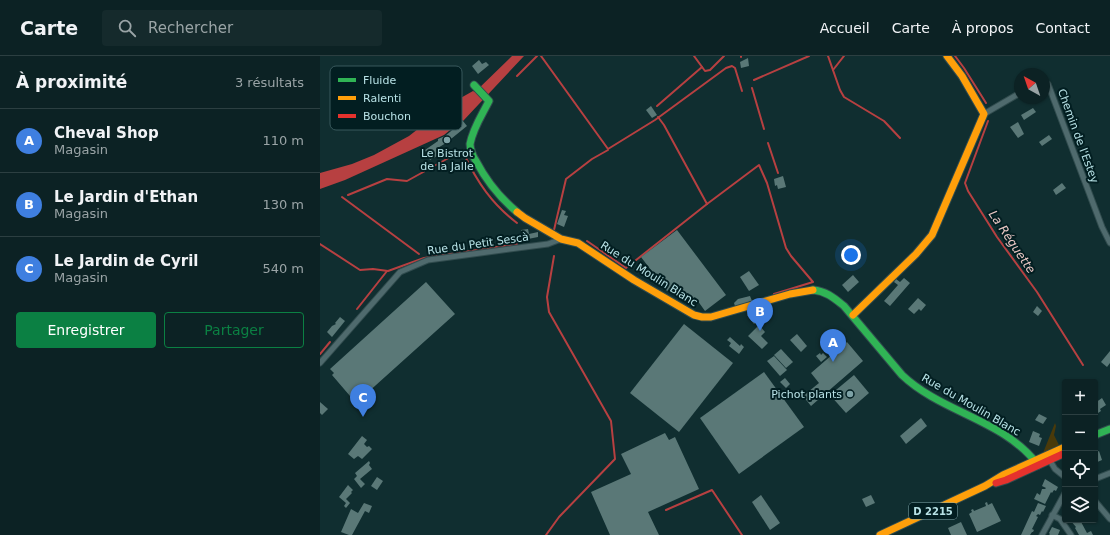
<!DOCTYPE html>
<html lang="fr">
<meta charset="utf-8">
<style>
:root{--surface:#0c2224;--page:#152a2c;--text:#f1f3f6;--muted:#9aa4a6;--line:#2c3f41;--accent:#0b8043}
body{margin:0;font-family:"DejaVu Sans",sans-serif;background:var(--page);color:var(--text)}
.controls{position:absolute;right:12px;bottom:12px;display:grid;overflow:hidden;border-radius:4px;box-shadow:0 1px 3px #0004}
.controls button{width:36px;height:36px;display:grid;place-items:center;padding:0;border:0;border-bottom:1px solid var(--line);background:var(--surface);color:var(--text);font:20px sans-serif}
.compass{position:absolute;left:694px;top:12px;width:36px;height:36px;border-radius:50%;background:var(--surface);box-shadow:0 1px 3px #0004;rotate:320deg}
.you{position:absolute;left:531px;top:199px;width:14px;height:14px;margin:-10px;border:3px solid #fff;border-radius:50%;background:#1a73e8;box-shadow:0 0 0 6px #1a73e833}
.badge{display:grid;place-items:center;width:26px;height:26px;border-radius:50%;background:var(--accent);color:#fff;font-size:13px;font-weight:700}
.pin{position:absolute;translate:-50% -33px;filter:drop-shadow(0 1px 2px #0008)}
.pin::after{content:'';position:absolute;top:21px;width:14px;height:12px;background:inherit;clip-path:polygon(0 0,100% 0,50% 100%)}
.list{margin:0;padding:0;list-style:none}
h2{display:flex;justify-content:space-between;align-items:center;height:52px;margin:0;padding:0 16px;font-size:17px}
h2 small{font-size:13px;font-weight:400;color:var(--muted)}
.list li{display:grid;grid-template-columns:26px 1fr auto;gap:12px;align-items:center;box-sizing:border-box;height:64px;padding:0 16px;border-top:1px solid var(--line)}
.list b{display:block;font-size:15px;white-space:nowrap}
.list p{margin:0;font-size:13px;white-space:nowrap;color:var(--muted)}
.list em{font-size:13px;font-style:normal;color:var(--muted)}
.actions{display:flex;gap:8px;padding:12px 16px}
.actions a{flex:1;padding:9px 0;border:1px solid var(--accent);border-radius:4px;text-align:center;font-size:14px;color:var(--accent)}
.actions .main{background:var(--accent);color:#fff}
.icon{flex:none;width:22px;height:22px;fill:none;stroke:currentColor;stroke-width:2;stroke-linecap:round;stroke-linejoin:round}
.map{position:relative;flex:none;width:790px;height:479px;overflow:hidden}
header{display:flex;align-items:center;gap:24px;box-sizing:border-box;height:56px;padding:0 20px;background:var(--surface);border-bottom:1px solid var(--line)}
header strong{font-size:19px}
nav{display:flex;gap:22px;margin-inline-start:auto;font-size:14px}
.search{width:280px;height:36px;background:var(--page);display:flex;align-items:center;gap:10px;box-sizing:border-box;padding:0 14px;border-radius:4px;color:var(--muted);font-size:15px}
main{display:flex}
aside{flex:1;background:var(--surface)}
.map>svg:first-child{display:block}
</style>
<header>
<strong>Carte</strong>
<div class="search"><svg class="icon" aria-label="search" viewBox="0 0 24 24"><circle cx="10" cy="10" r="6"/><path d="M15 15l6 6"/></svg>Rechercher</div>
<nav><a>Accueil</a><a>Carte</a><a>À propos</a><a>Contact</a></nav>
</header>
<main>
<aside>
<h2>À proximité<small>3 résultats</small></h2>
<ul class="list">
<li><span class="badge" style="background:#3f7fe0">A</span><div><b>Cheval Shop</b><p>Magasin</p></div><em>110 m</em></li>
<li><span class="badge" style="background:#3f7fe0">B</span><div><b>Le Jardin d'Ethan</b><p>Magasin</p></div><em>130 m</em></li>
<li><span class="badge" style="background:#3f7fe0">C</span><div><b>Le Jardin de Cyril</b><p>Magasin</p></div><em>540 m</em></li>
</ul>
<div class="actions"><a class="main">Enregistrer</a><a>Partager</a></div>
</aside>
<div class="map">
<svg width="790" height="479" viewBox="0 0 790 479">
<rect width="100%" height="100%" fill="#102e30"/>
<!-- green -->
<polygon fill="#4a3a0a" points="735,367 736,370 734,379 739,389 723,397"/>
<!-- water -->
<polygon fill="#b74041" points="192,0 204,0 143,65 134,54 127,60 135,70 124,79 25,124 0,133 0,117 32,108 54,99 89,80 130,48 153,35 155,36"/>
<g fill="none" stroke-linecap="round" stroke-linejoin="round">
<!-- stream -->
<g stroke="#b74041" stroke-width="2">
<polyline points="221,0 288,93 335,64 406,12 412,10 415,12 422,35"/>
<polyline points="374,0 385,15 390,14 404,0"/>
<polyline points="508,0 520,34 524,41 564,65 580,82"/>
<polyline points="635,0 644,12 666,47"/>
<polyline points="421,1 421,0"/>
<polyline points="513,14 524,0"/>
<polyline points="197,20 217,0"/>
<polyline points="434,24 489,0"/>
<polyline points="432,32 444,73"/>
<polyline points="337,50 382,11"/>
<polyline points="338,61 344,69 387,148 439,109 447,127 466,192 471,200 493,226 454,238"/>
<polyline points="668,65 645,127 648,135 677,181 717,236 763,309"/>
<polyline points="448,87 458,117"/>
<path d="M144,98C157,126 172,148 197,167"/>
<polyline points="28,139 67,123 87,125 143,94"/>
<polyline points="22,141 99,198"/>
<polyline points="234,174 246,123 272,103 288,94"/>
<polyline points="267,185 306,212 387,148"/>
<polyline points="0,188 40,214 53,213 68,215 104,202 197,188"/>
<polyline points="37,253 67,215"/>
<polyline points="0,298 10,286"/>
<polyline points="346,454 392,434 422,479"/>
<polyline points="226,479 239,461 295,403 291,365 229,256 227,241 234,200"/>
</g>
</g>
<!-- building -->
<g fill="#5a7877">
<polygon points="428,2 429,10 421,12 420,6"/>
<polygon points="159,4 162,8 166,6 169,9 158,18 152,10"/>
<polygon points="331,50 337,59 332,62 326,54"/>
<polygon points="713,52 716,56 704,64 701,59"/>
<polygon points="134,54 147,70 126,87 116,93 119,99 110,104 105,94 118,85 118,83 125,80 136,71 126,60"/>
<polygon points="698,66 704,78 698,82 690,71"/>
<polygon points="729,79 732,83 722,90 719,86"/>
<polygon points="463,120 466,131 458,133 457,129 455,130 454,123"/>
<polygon points="742,127 746,132 736,139 733,134"/>
<polygon points="242,154 246,155 244,159 248,160 244,171 237,168"/>
<polygon points="208,173 209,178 218,176 218,181 203,184 201,174"/>
<polygon points="357,174 406,239 385,255 375,241 368,246 354,229 347,235 321,201"/>
<polygon points="429,215 439,229 429,235 420,221"/>
<polygon points="533,219 539,226 528,236 522,229"/>
<polygon points="584,222 590,227 570,250 564,245 578,229 574,226 576,223 580,226"/>
<polygon points="106,226 135,258 36,347 12,319 14,317 10,313"/>
<polygon points="430,240 432,245 415,250 414,247 418,243"/>
<polygon points="598,242 606,249 601,255 599,253 594,258 588,253"/>
<polygon points="717,250 722,255 718,260 713,256"/>
<polygon points="430,257 437,266 434,268 427,259"/>
<polygon points="20,261 25,265 12,281 7,276 12,270 16,268 15,267"/>
<polygon points="364,268 413,307 359,376 310,337"/>
<polygon points="439,269 445,276 441,280 448,287 442,293 428,280"/>
<polygon points="477,278 487,290 481,296 470,284"/>
<polygon points="410,281 420,290 421,288 424,291 419,298 409,290 411,287 407,284"/>
<polygon points="514,284 517,288 510,294 507,290"/>
<polygon points="527,286 543,305 491,350 483,340 499,327 491,317"/>
<polygon points="461,293 473,306 466,312 454,299"/>
<polygon points="790,295 790,307 787,311 781,306"/>
<polygon points="500,297 501,299 503,297 507,301 501,306 496,300"/>
<polygon points="454,300 467,314 460,320 447,305"/>
<polygon points="444,316 484,371 419,418 380,362"/>
<polygon points="534,319 549,337 526,357 510,339"/>
<polygon points="465,322 470,328 466,332 460,326"/>
<polygon points="782,342 786,349 780,353 781,355 775,359 775,347"/>
<polygon points="0,346 8,353 2,359 0,357"/>
<polygon points="719,358 727,362 723,368 715,364"/>
<polygon points="601,362 607,370 586,388 580,380"/>
<polygon points="713,375 720,378 719,381 722,382 719,390 709,386"/>
<polygon points="345,377 349,384 355,381 379,433 328,456 339,479 290,479 271,436 311,418 301,398"/>
<polygon points="42,380 47,384 44,388 47,391 49,390 52,393 42,403 38,400 34,403 28,398"/>
<polygon points="779,395 782,404 775,407 775,397"/>
<polygon points="49,405 50,407 49,409 52,413 40,423 45,428 41,432 34,423 37,420 35,417"/>
<polygon points="57,421 63,425 57,434 51,430"/>
<polygon points="725,423 738,431 736,435 734,434 732,437 731,436 725,448 714,443 717,437 720,439 722,433 725,433 726,432 722,430"/>
<polygon points="28,429 33,434 31,436 32,437 26,443 30,447 26,452 24,450 26,447 19,441"/>
<polygon points="441,439 460,467 450,474 432,446"/>
<polygon points="551,439 555,447 546,451 542,443"/>
<polygon points="667,446 668,449 672,447 681,465 657,476 649,458 652,456 651,454 653,453 654,455 666,450 665,447"/>
<polygon points="44,447 52,450 49,457 45,455 32,479 29,479 21,476 31,453 38,457"/>
<polygon points="718,447 726,450 723,456 722,455 720,459 718,458 716,460 718,461 712,473 714,474 713,476 712,476 710,479 701,479 712,455 714,456"/>
<polygon points="750,464 760,464 767,477 771,475 773,479 759,479 755,472 756,471"/>
<polygon points="641,466 647,479 631,479 628,472"/>
<polygon points="732,471 740,474 738,479 729,479 730,478 729,477"/>
</g>
<g fill="none" stroke-linecap="round" stroke-linejoin="round">
<!-- street casing -->
<g stroke="#314c4e" stroke-width="7">
<g id="street">
<polyline points="724,25 728,28 782,171 790,187"/>
<polyline points="664,58 700,37"/>
<polyline points="0,307 80,216 108,204 228,188 241,183"/>
<polyline points="729,403 735,413 745,421"/>
<polyline points="775,423 790,417"/>
<polyline points="775,445 790,463"/>
<polyline points="732,459 740,463 751,479"/>
<polyline points="722,479 745,437"/>
</g>
</g>
<!-- fast casing -->
<g stroke="#314c4e" stroke-width="9">
<g id="fast">
<path d="M154,29L169,45C162,59 153,72 150,88C150,93 153,101 156,105C167,126 179,141 197,156"/>
<path d="M493,234C506,235 514,242 524,250L582,319C622,357 685,364 718,409"/>
<polyline points="775,379 790,373"/>
</g>
</g>
<!-- slow casing -->
<g stroke="#314c4e" stroke-width="9">
<g id="slow">
<polyline points="197,156 205,162 241,183 258,187 314,224 374,259 382,261 391,261 470,238 493,234"/>
<polyline points="533,259 596,198 612,179 664,58 642,20 627,0"/>
<polyline points="560,479 665,430 683,419 745,391"/>
</g>
</g>
<!-- jam casing -->
<g stroke="#314c4e" stroke-width="9">
<polyline id="jam" points="676,427 686,424 745,397"/>
</g>
<!-- street -->
<use href="#street" stroke="#4f6a6d" stroke-width="5"/>
<!-- fast -->
<use href="#fast" stroke="#30b455" stroke-width="7"/>
<!-- slow -->
<use href="#slow" stroke="#ff9f0a" stroke-width="7"/>
<!-- jam -->
<use href="#jam" stroke="#e5322d" stroke-width="7"/>
</g>
<!-- markers -->
<g fill="#7da2a6" stroke="#021e21" stroke-width="1.5">
<circle cx="127" cy="84" r="4"/>
<circle cx="530" cy="338" r="4"/>
</g>
<g text-anchor="middle" dominant-baseline="central" stroke-width="4" stroke-linejoin="round" paint-order="stroke">
<!-- shield labels -->
<rect fill="#021e21" stroke="#81a6aa" stroke-width="1" x="589" y="447" width="48" height="16" rx="3"/>
<g font-size="10" font-weight="bold" fill="#b7e1e5">
<text x="613" y="455">D 2215</text>
</g>
<!-- street labels -->
<g font-size="11" fill="#b7e1e5" stroke="#021e21">
<text transform="translate(758 80) rotate(70)">Chemin de l'Estey</text>
<text transform="translate(158 188) rotate(-8)">Rue du Petit Sescà</text>
<text transform="translate(329 218) rotate(32)">Rue du Moulin Blanc</text>
<text transform="translate(651 349) rotate(30)">Rue du Moulin Blanc</text>
</g>
<!-- poi labels -->
<g font-size="11" fill="#b7e1e5" stroke="#021e21">
<text x="127" y="97">Le Bistrot<tspan x="127" dy="13">de la Jalle</tspan></text>
<text x="522" y="338" text-anchor="end">Pichot plants</text>
</g>
<!-- water labels -->
<g font-size="12" font-style="italic" fill="#ecc9c6" stroke="#021e21">
<text transform="translate(692 186) rotate(56)">La Réguette</text>
</g>
</g>
<!-- legend -->
<rect x="10" y="10" width="132" height="64" rx="6" fill="#021e21" stroke="#38585c" stroke-width="1"/>
<rect x="18" y="22" width="18" height="4" fill="#30b455"/>
<rect x="18" y="40" width="18" height="4" fill="#ff9f0a"/>
<rect x="18" y="58" width="18" height="4" fill="#e5322d"/>
<g font-size="11" fill="#b7e1e5">
<text x="43" y="28">Fluide</text>
<text x="43" y="46">Ralenti</text>
<text x="43" y="64">Bouchon</text>
</g>
</svg>
<div class="controls">
<button>+</button>
<button>−</button>
<button><svg class="icon" aria-label="locate" viewBox="0 0 24 24"><circle cx="12" cy="12" r="6"/><path d="M12 2v4M12 18v4M2 12h4M18 12h4"/></svg></button>
<button><svg class="icon" aria-label="layers" viewBox="0 0 24 24"><path d="M12 4l9 5-9 5-9-5zM3 14l9 5 9-5"/></svg></button>
</div>
<svg class="compass" viewBox="-18 -18 36 36"><path d="M0-13l5 13h-10z" fill="#e53935"/><path d="M0 13l5-13h-10z" fill="#9aa4a6"/></svg>
<div class="you"></div>
<div class="pin badge" style="left:513px;top:306px;background:#3f7fe0">A</div>
<div class="pin badge" style="left:440px;top:275px;background:#3f7fe0">B</div>
<div class="pin badge" style="left:43px;top:361px;background:#3f7fe0">C</div>
</div>
</main>
